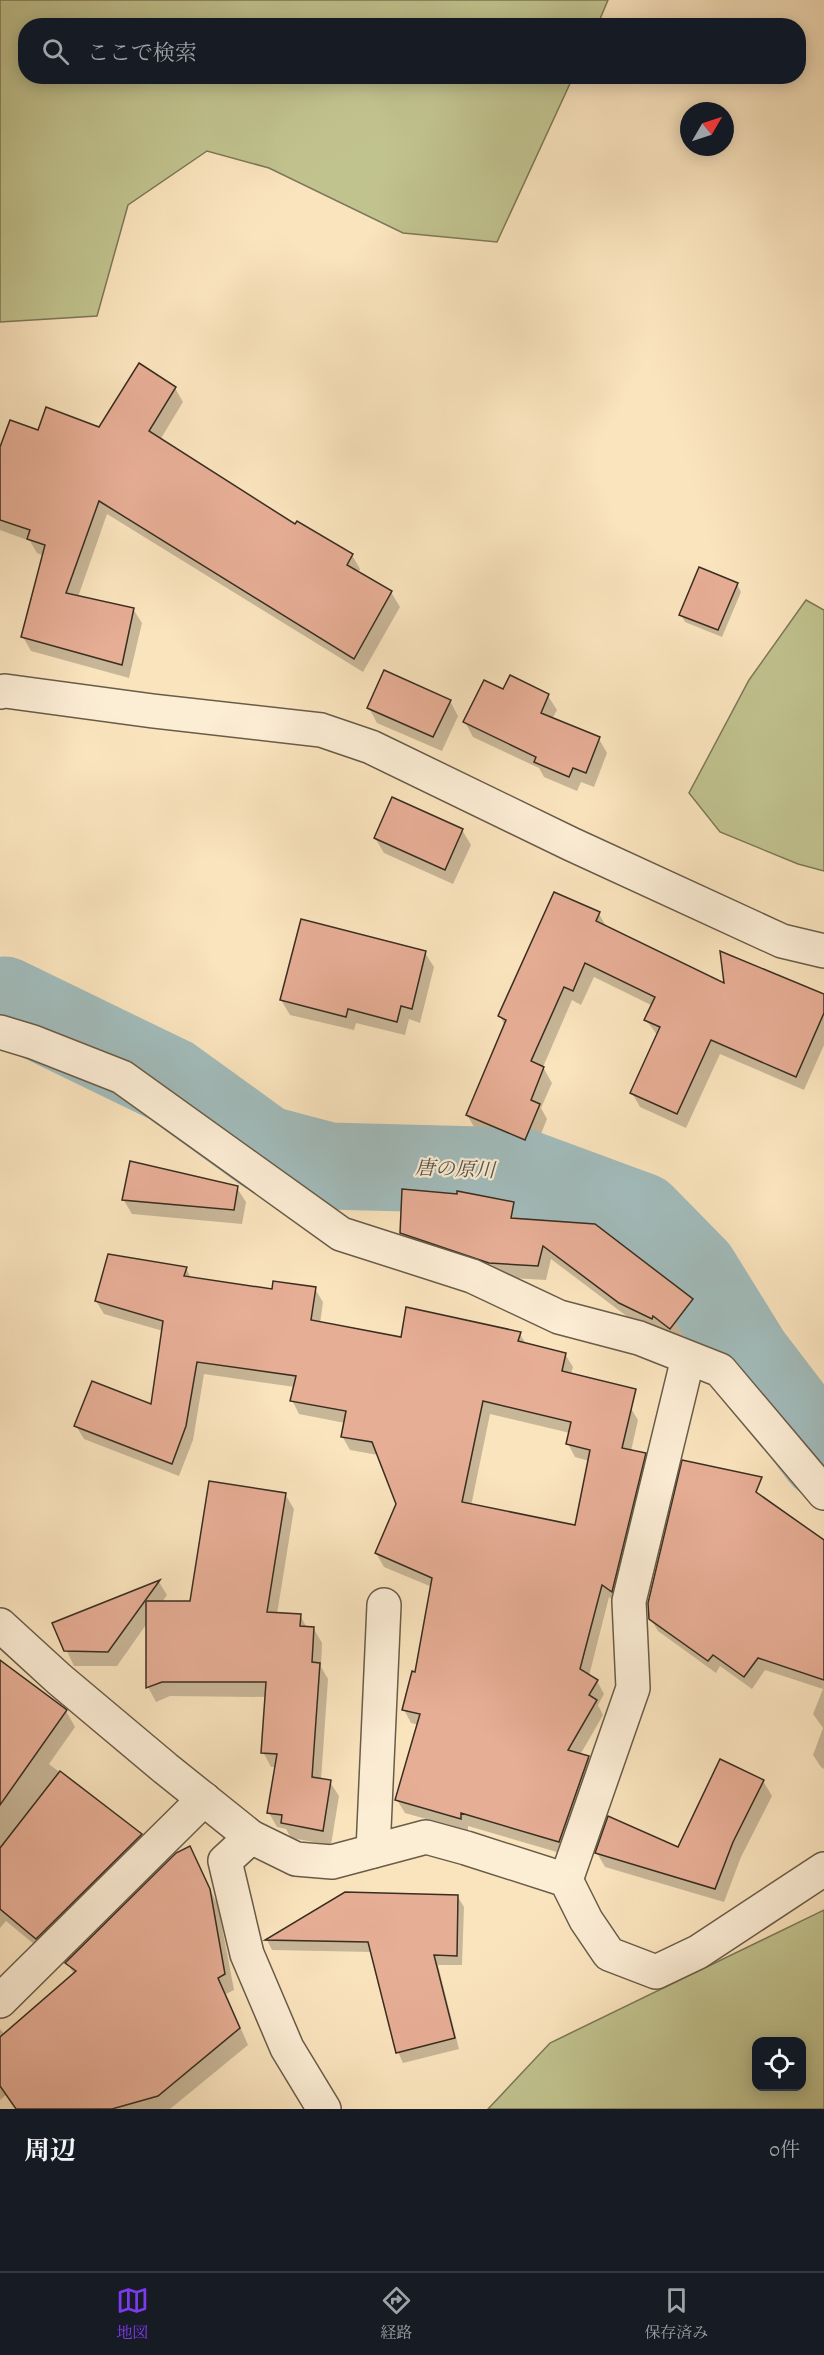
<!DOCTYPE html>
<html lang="ja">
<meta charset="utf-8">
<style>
:root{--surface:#171b24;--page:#20242c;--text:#f1f3f6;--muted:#9ea1a6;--line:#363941;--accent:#7c3aed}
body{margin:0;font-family:Alegreya,"Noto Serif JP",serif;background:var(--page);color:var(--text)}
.controls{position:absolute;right:18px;bottom:18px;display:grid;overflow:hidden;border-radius:12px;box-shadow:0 3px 15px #0003}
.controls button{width:54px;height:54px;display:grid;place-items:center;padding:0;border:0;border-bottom:2px solid var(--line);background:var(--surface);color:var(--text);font:30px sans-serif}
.compass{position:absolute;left:680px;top:102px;width:54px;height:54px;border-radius:50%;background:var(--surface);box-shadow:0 3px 15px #0003;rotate:51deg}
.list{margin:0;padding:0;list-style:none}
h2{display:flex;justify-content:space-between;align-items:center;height:78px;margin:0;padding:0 24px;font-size:26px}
h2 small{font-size:20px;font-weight:400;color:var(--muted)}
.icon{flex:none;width:33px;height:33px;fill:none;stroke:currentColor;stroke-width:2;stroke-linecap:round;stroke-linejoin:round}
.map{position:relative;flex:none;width:824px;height:2109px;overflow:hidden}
.search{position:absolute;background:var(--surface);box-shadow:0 3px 15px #0003;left:18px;right:18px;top:18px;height:66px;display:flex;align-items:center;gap:15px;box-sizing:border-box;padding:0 21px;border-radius:24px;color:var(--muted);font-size:22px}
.sheet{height:162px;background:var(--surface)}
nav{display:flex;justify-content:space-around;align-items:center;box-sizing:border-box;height:84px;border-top:2px solid var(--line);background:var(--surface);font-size:16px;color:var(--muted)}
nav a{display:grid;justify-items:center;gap:3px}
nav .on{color:var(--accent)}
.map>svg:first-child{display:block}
</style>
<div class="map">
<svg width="824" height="2109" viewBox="0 0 824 2109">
<rect width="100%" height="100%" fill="#fae4be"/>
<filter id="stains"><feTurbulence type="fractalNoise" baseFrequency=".00333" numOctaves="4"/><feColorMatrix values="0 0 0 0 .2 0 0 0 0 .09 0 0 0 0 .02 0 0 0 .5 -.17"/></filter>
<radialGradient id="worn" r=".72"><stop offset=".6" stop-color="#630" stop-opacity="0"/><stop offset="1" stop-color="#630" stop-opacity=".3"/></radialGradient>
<!-- green -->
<g fill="#c1c38f" stroke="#7d7858" stroke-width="1.5" fill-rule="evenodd">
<polygon points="0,0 608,0 597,26 26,26 26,76 573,77 497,242 403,233 269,168 207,151 128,205 97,316 0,322"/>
<polygon points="806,600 824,610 824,871 798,864 720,832 689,793 749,680"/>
<path d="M824,1910V2109H488L550,2043ZM756,2042H802V2086H756Z"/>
</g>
<!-- shadow -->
<g fill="#0003" fill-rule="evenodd">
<polygon points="175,388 183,402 160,440 295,526 352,555 360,569 358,573 391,592 400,607 363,672 107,514 78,597 133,609 142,623 129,678 31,651 23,637 44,556 37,553 30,541 0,530 0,451 39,432 99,429"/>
<polygon points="737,584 741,592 722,637 685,622 681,615"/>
<polygon points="510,677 548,696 557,710 552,719 599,739 607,753 594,787 581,782 577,791 544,777 539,768 473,737 465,722 503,691"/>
<polygon points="450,701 458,716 442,751 377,723 369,708"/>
<polygon points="462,830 471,845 453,884 384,853 375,838"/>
<polygon points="599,914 607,928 726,985 824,996 824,1045 804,1090 720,1054 686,1128 640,1107 632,1093 658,1036 646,1020 653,1006 594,977 581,1005 572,1000 543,1067 552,1083 541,1108 547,1119 533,1154 476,1130 467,1115 505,1026 500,1016"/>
<polygon points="425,953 434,967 420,1023 409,1019 405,1035 356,1023 354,1030 290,1015 281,1000"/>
<polygon points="237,1188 246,1202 242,1224 132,1214 123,1199"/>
<polygon points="513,1203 521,1220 594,1226 692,1300 701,1315 679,1343 629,1318 551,1259 546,1280 498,1277 411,1248 402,1233"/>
<path d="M186,1268L191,1278L273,1291L315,1289L323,1302L320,1324L402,1339L520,1334L526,1344L565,1354L573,1367L571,1374L630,1407L638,1420L631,1451L645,1454L652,1467L619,1604L609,1597L589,1676L597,1681L604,1694L598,1705L603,1715L580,1755L588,1757L596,1770L567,1855L468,1826V1831L405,1813L397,1800L419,1725L411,1723L404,1710L416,1673L432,1587L384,1567L376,1553L397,1504L378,1455L350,1450L342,1436L345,1423L299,1414L292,1400L295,1387L204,1374L193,1440L179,1476L84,1439L76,1426L152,1406L163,1331L104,1314L96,1301ZM490,1414L570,1433L568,1444L575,1457L589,1461L576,1527L471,1506Z"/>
<polygon points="285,1494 294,1509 277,1614 300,1615 307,1628 314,1629 322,1643 321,1667 328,1679 321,1780 330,1782 339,1796 331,1845 291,1838 286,1829 277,1827 269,1813 276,1767 271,1767 263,1752 267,1697 170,1696 156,1702 148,1687 148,1622 117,1666 74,1666 54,1624 159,1582 167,1595 162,1602 191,1602"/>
<polygon points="824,1542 824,1769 821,1767 813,1755 823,1728 813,1714 823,1689 765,1670 752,1689 720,1666 716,1673 658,1631 650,1618"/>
<polygon points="0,1663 66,1711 75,1727 49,1764 141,1835 150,1851 46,1954 6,1921 0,1928"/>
<polygon points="763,1781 772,1796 741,1857 724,1902 605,1867 597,1853 679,1849"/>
<polygon points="198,1864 218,1906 234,1990 226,1994 248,2045 170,2109 16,2109 6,2095 0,2100 0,2029 5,2035 74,1974 67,1963"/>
<polygon points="345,1894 458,1897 464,1907 462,1965 438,1965 459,2049 403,2063 398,2052 372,1952 272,1950 267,1940"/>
</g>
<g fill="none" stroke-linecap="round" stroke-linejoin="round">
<!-- river -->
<polyline stroke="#a2bcbc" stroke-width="87" points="0,1001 4,1000 171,1081 265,1149 329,1166 519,1171 641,1216 695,1271 747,1355 824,1456"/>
</g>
<!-- building -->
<g fill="#e7ae96" stroke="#392e20" stroke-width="1.5" fill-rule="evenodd">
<polygon points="139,363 176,387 149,431 295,524 297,521 353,554 347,565 392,591 354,659 99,501 66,593 134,608 122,665 21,637 45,545 27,539 30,530 0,520 0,447 10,420 38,430 46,407 99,427"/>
<polygon points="699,567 738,583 718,630 679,615"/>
<polygon points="384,670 451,700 433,737 367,708"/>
<polygon points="510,675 549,694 541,713 600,737 586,773 573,768 569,777 534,762 536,757 463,722 484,680 503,689"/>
<polygon points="392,797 463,829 445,870 374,838"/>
<polygon points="554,892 600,912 596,921 724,983 720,951 824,994 824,1013 796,1077 711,1040 677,1114 630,1093 660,1027 644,1020 655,997 585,963 573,991 564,987 531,1061 544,1067 531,1100 540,1104 525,1140 466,1115 506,1020 498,1016"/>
<polygon points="301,919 426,951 412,1009 401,1006 397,1022 348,1009 346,1017 280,1000"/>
<polygon points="130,1161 238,1186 234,1210 122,1200"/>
<polygon points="402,1189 457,1194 457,1191 514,1202 511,1218 595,1224 693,1299 670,1329 653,1316 652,1319 619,1303 543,1246 538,1266 489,1263 400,1233"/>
<path d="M108,1254L187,1267L184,1276L272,1289L273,1281L316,1287L311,1320L401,1337L406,1307L521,1332L518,1341L566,1353L562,1371L636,1389L622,1448L646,1453L612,1592L602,1585L580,1669L598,1680L589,1695L597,1700L568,1750L589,1756L559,1842L461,1813V1819L395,1800L420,1714L402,1710L412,1671L415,1672L432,1578L375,1553L396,1504L372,1442L341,1437L346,1411L290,1401L296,1376L197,1362L186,1426L172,1464L74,1426L92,1381L151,1404L163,1321L95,1301ZM483,1401L571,1422L566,1444L590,1450L575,1525L462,1502Z"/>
<polygon points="682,1460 762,1477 756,1492 824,1540 824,1680 758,1658 744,1677 713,1655 708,1661 649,1619 648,1603"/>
<polygon points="209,1481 286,1493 267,1612 301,1614 300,1626 314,1627 312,1662 320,1663 312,1777 331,1780 323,1831 281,1823 282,1815 267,1813 277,1754 261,1753 266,1682 162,1682 146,1688 146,1601 190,1601"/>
<polygon points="160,1580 108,1652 64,1651 52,1623"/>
<polygon points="0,1660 67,1710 0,1805"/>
<polygon points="720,1759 764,1780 733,1842 715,1889 595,1853 608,1816 678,1847"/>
<polygon points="60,1771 142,1834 36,1939 0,1909 0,1848"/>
<polygon points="190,1846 210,1889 225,1974 218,1978 240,2028 158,2096 112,2109 16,2109 0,2086 0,2037 76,1971 65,1963 176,1853"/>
<polygon points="345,1892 458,1895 457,1956 434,1955 455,2038 396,2053 368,1942 265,1940"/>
</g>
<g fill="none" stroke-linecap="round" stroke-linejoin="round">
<!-- minor casing -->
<g stroke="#695c48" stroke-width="36">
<g id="minor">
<polyline points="0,692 5,691 153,711 321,730 371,747 571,844 782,941 824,951"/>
<polyline points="0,1032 33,1042 122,1077 341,1234 472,1276 559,1317 639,1338 720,1370 824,1493"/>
<polyline points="0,1625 59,1679 165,1768 251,1837 296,1859 332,1862 426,1837 466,1848 566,1880 586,1920 609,1954 656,1972 698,1952 824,1869"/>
<polyline points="251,1837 225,1861 247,1954 287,2048 324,2109"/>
<polyline points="373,1851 384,1605"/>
<polyline points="566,1880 633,1688 629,1601 688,1358"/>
<polyline points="0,2001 204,1799"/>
</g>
</g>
<!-- minor -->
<use href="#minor" stroke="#fcedd5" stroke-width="33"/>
</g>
<g text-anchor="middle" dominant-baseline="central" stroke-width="4.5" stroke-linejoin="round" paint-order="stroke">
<!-- water labels -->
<g font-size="20" font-style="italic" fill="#535247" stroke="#fcedd5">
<text transform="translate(455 1169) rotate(2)">唐の原川</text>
</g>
</g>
<rect width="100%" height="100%" filter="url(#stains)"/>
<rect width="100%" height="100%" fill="url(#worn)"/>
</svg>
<div class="controls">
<button><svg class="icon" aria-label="locate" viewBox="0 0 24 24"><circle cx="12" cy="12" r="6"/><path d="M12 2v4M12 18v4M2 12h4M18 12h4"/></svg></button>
</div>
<svg class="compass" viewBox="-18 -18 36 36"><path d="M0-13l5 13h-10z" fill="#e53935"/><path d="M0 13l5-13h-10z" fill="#9ea1a6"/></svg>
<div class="search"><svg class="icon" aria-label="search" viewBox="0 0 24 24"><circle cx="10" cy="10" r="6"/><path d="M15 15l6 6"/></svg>ここで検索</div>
</div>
<section class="sheet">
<h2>周辺<small>0件</small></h2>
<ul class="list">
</ul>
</section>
<nav>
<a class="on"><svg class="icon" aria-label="map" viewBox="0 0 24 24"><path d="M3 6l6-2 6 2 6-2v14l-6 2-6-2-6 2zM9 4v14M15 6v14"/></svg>地図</a>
<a><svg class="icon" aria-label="directions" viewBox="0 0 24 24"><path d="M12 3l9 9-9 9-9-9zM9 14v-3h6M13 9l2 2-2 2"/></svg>経路</a>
<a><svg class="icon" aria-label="saved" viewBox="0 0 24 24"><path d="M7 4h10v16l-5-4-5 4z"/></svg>保存済み</a>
</nav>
